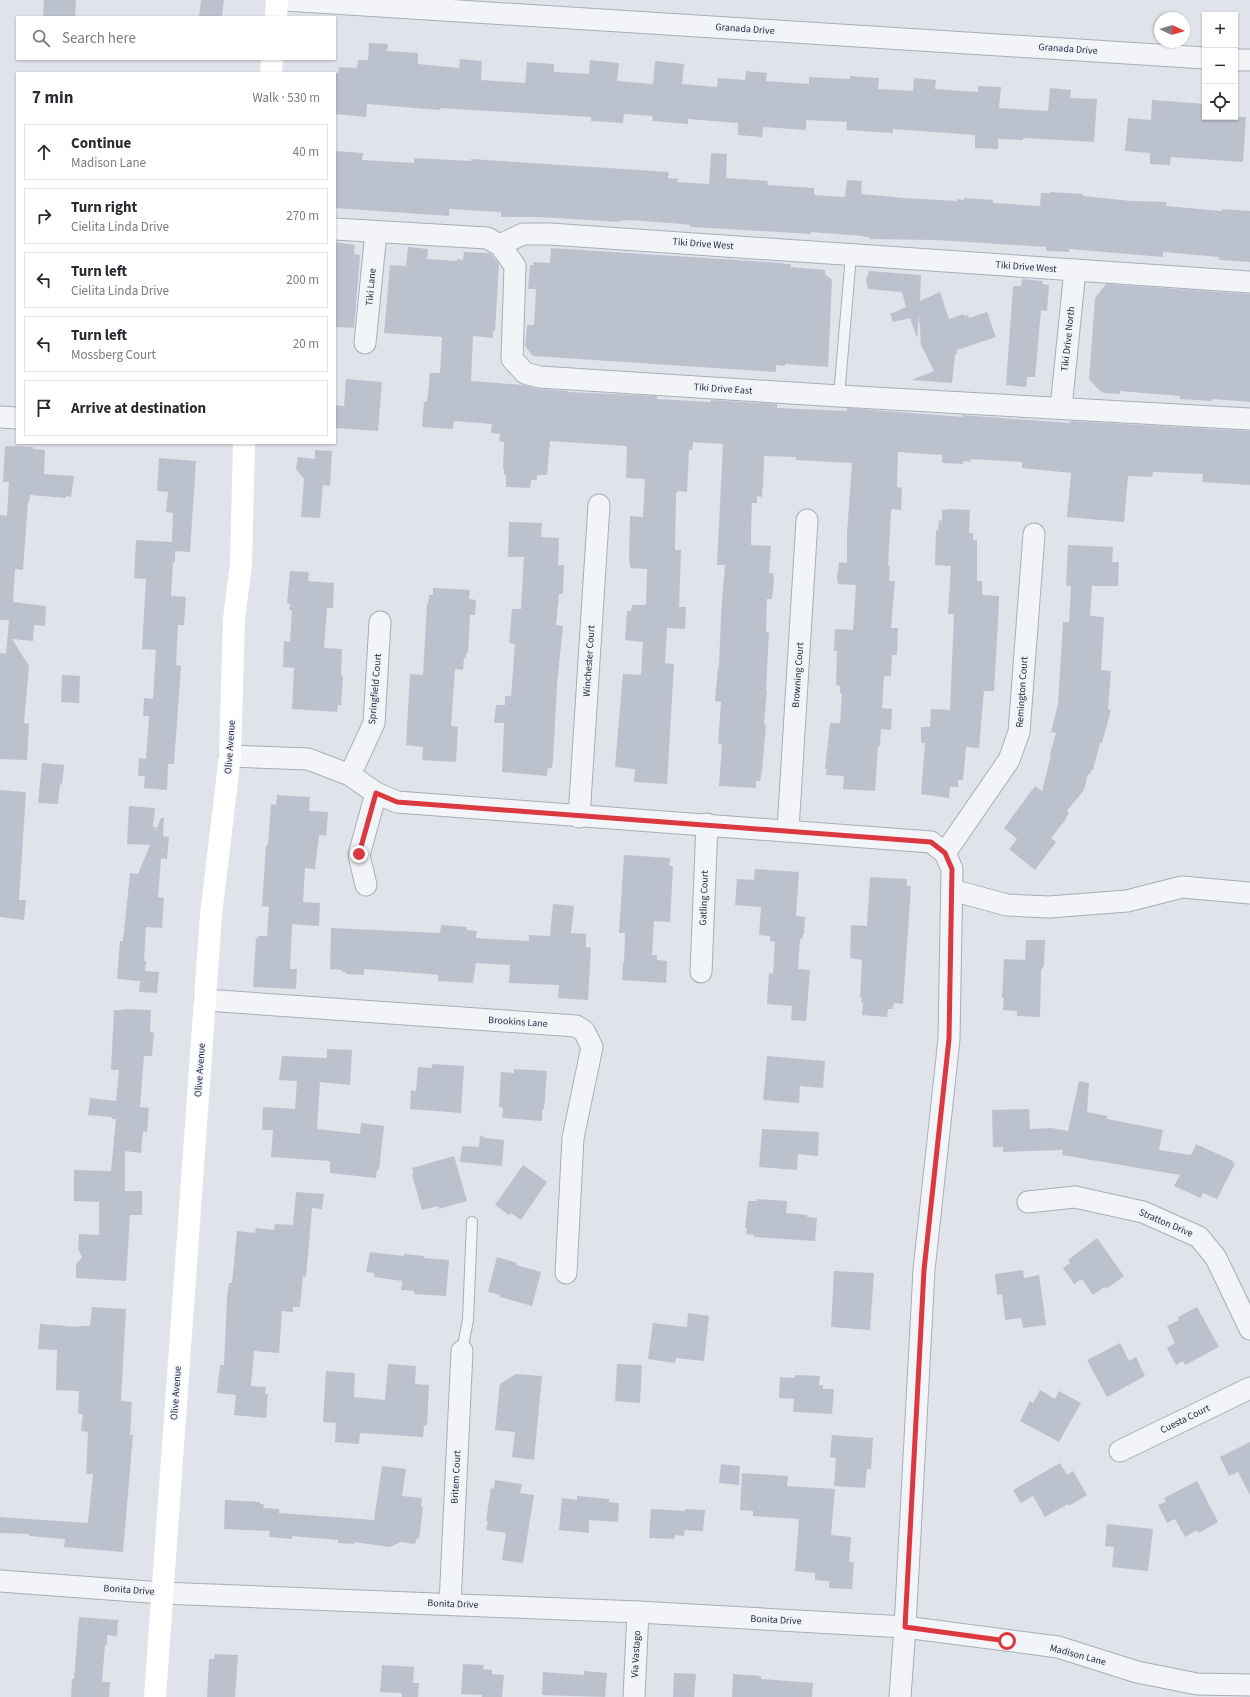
<!DOCTYPE html>
<meta charset="utf-8">
<style>
:root{--surface:#fff;--page:#f2f2f3;--text:#2b2b33;--muted:#7c7c81;--line:#e1e1e2}
body{margin:0;font-family:"Source Sans 3",sans-serif;background:var(--page);color:var(--text)}
.controls{position:absolute;right:12px;top:12px;display:grid;overflow:hidden;border-radius:0px;box-shadow:0 1px 3px #0004}
.controls button{width:36px;height:36px;display:grid;place-items:center;padding:0;border:0;border-bottom:1px solid var(--line);background:var(--surface);color:var(--text);font:20px sans-serif}
.compass{position:absolute;left:1154px;top:12px;width:36px;height:36px;border-radius:50%;background:var(--surface);box-shadow:0 1px 3px #0004;rotate:94deg}
.stop{position:absolute;width:12px;height:12px;margin:-9px;border:3px solid #dc383f;border-radius:50%;background:#fff}
.stop.end{background:#dc383f;border-color:#fff;box-shadow:0 1px 4px #0008}
.list{margin:0;padding:0;list-style:none}
h2{display:flex;justify-content:space-between;align-items:center;height:52px;margin:0;padding:0 16px;font-size:17px}
h2 small{font-size:13px;font-weight:400;color:var(--muted)}
.list li{display:grid;grid-template-columns:26px 1fr auto;gap:12px;align-items:center;box-sizing:border-box;height:56px;margin:0 8px 8px;padding:0 8px;border:1px solid var(--line);border-radius:0px}
.list b{display:block;font-size:15px;white-space:nowrap}
.list p{margin:0;font-size:13px;white-space:nowrap;color:var(--muted)}
.list em{font-size:13px;font-style:normal;color:var(--muted)}
.icon{flex:none;width:22px;height:22px;fill:none;stroke:currentColor;stroke-width:2;stroke-linecap:round;stroke-linejoin:round}
.map{position:relative;flex:none;width:1250px;height:1697px;overflow:hidden}
.search{position:absolute;background:var(--surface);box-shadow:0 1px 3px #0004;left:16px;top:16px;width:320px;height:44px;display:flex;align-items:center;gap:10px;box-sizing:border-box;padding:0 14px;border-radius:0px;color:var(--muted);font-size:15px}
.panel{position:absolute;background:var(--surface);box-shadow:0 1px 3px #0004;left:16px;top:72px;width:320px;height:372px;border-radius:0px}
.map>svg:first-child{display:block}
</style>
<div class="map">
<svg width="1250" height="1697" viewBox="0 0 1250 1697">
<rect width="100%" height="100%" fill="#e0e3ea"/>
<!-- building -->
<g fill="#bcc1ce">
<polygon points="44,0 76,0 75,17 43,17"/>
<polygon points="201,0 224,0 222,17 199,17"/>
<polygon points="369,43 388,44 387,51 418,53 418,64 459,68 460,59 482,61 481,80 525,83 527,62 554,64 554,72 589,74 590,60 619,63 617,81 653,84 655,61 684,64 682,84 717,87 718,78 745,80 746,71 767,73 766,81 809,84 809,77 850,79 850,76 879,78 878,89 913,91 914,78 936,80 935,89 978,92 978,86 1001,87 999,108 1048,111 1050,88 1071,90 1070,98 1097,99 1094,142 1023,138 1023,140 998,139 998,149 975,148 975,135 893,129 893,133 846,130 847,122 806,120 806,130 763,127 762,137 738,135 738,123 688,119 688,124 652,121 653,116 624,114 623,123 591,121 591,117 440,108 440,110 367,104 366,117 335,114 335,73 338,73 339,67 357,68 358,60 368,60"/>
<polygon points="1152,100 1205,104 1205,117 1246,117 1243,162 1171,157 1170,165 1150,164 1150,153 1125,151 1128,118 1151,120"/>
<polygon points="335,151 363,153 362,160 414,163 414,158 471,161 471,159 669,172 668,178 678,179 677,182 709,184 711,153 727,154 726,178 768,181 767,185 814,188 814,195 845,197 847,180 862,181 861,194 904,198 957,201 957,199 964,200 964,198 993,200 993,203 1040,206 1041,193 1050,193 1050,192 1083,194 1083,196 1131,201 1167,202 1166,206 1222,211 1222,209 1250,211 1250,262 1219,260 1219,257 1163,252 1163,257 1069,249 1069,252 1046,251 1046,247 936,240 869,239 870,237 864,237 864,236 811,232 811,234 711,228 690,227 690,225 683,224 629,220 619,221 619,222 539,217 501,217 501,212 449,209 449,216 335,208"/>
<polygon points="335,242 355,245 354,254 360,255 354,328 335,327"/>
<polygon points="408,247 428,249 427,259 457,261 457,259 463,260 464,252 490,253 499,264 495,331 493,331 493,338 473,336 471,381 524,385 539,389 568,391 568,392 657,396 657,399 711,402 711,400 777,404 777,408 847,411 847,408 963,417 961,415 1070,423 1071,421 1250,431 1250,485 1202,482 1203,474 1153,472 1152,477 1128,476 1124,522 1067,517 1071,473 1022,468 1022,462 971,459 970,462 963,461 963,464 942,463 942,455 898,452 897,487 902,488 901,510 892,509 891,512 888,566 890,566 889,581 895,581 891,628 898,628 897,655 892,655 891,676 884,676 882,708 892,709 891,730 881,729 880,746 878,746 875,791 843,789 844,776 826,775 827,769 825,769 830,723 840,723 842,693 840,693 840,686 836,685 837,651 834,651 835,629 853,630 856,585 838,584 837,577 839,562 847,563 847,533 852,463 796,460 796,457 764,456 763,489 762,489 762,497 757,496 757,503 752,503 751,532 751,545 771,546 769,573 773,573 774,581 772,599 767,599 766,632 769,632 766,690 767,691 764,724 766,725 762,771 760,781 756,781 756,788 719,786 722,744 718,744 721,702 715,701 718,667 719,667 721,614 725,565 717,565 723,444 693,442 692,450 689,450 687,492 678,491 676,494 675,550 681,550 679,607 686,607 685,629 667,628 665,663 674,664 667,784 634,782 635,769 615,767 623,674 641,675 643,642 625,640 627,611 631,611 632,605 645,605 646,603 647,569 630,568 630,562 629,562 630,516 643,517 645,479 626,478 627,446 550,441 547,475 537,475 537,480 531,480 530,488 506,487 506,475 504,475 504,469 503,469 504,442 499,441 500,434 491,433 492,424 454,421 453,429 422,427 424,402 427,402 430,373 440,373 442,337 384,333 390,265 406,266"/>
<polygon points="551,248 783,263 784,264 791,264 790,267 825,270 825,274 832,280 828,367 785,364 785,366 776,365 776,372 533,356 525,346 527,325 534,325 536,289 528,289 530,265 533,265 533,262 550,263"/>
<polygon points="869,271 921,275 920,301 940,292 949,319 964,314 964,316 968,315 969,318 987,312 996,337 957,350 957,353 955,355 952,383 911,380 934,371 921,345 919,315 917,338 910,318 893,322 890,314 906,307 902,292 868,289 866,280"/>
<polygon points="1022,279 1043,281 1042,284 1049,285 1047,311 1041,310 1035,377 1027,377 1026,387 1006,385 1013,286 1021,286"/>
<polygon points="1106,284 1250,294 1250,402 1212,399 1212,401 1180,399 1180,396 1120,391 1120,394 1104,393 1099,390 1089,379 1095,298"/>
<polygon points="346,379 382,382 378,431 335,428 335,405 344,406"/>
<polygon points="5,446 33,447 33,449 45,450 44,474 74,476 71,497 66,496 66,498 30,495 29,502 28,502 23,570 15,569 13,602 46,606 45,626 34,625 33,641 12,639 29,666 24,723 29,724 27,760 0,759 0,653 6,654 9,620 0,620 0,515 7,516 9,482 3,482"/>
<polygon points="315,450 332,451 330,486 323,485 320,518 301,517 304,479 296,469 298,457 315,459"/>
<polygon points="159,458 196,461 190,552 175,551 175,562 173,562 171,596 186,597 184,625 178,625 176,665 181,666 174,764 168,764 167,790 144,788 145,776 138,776 139,758 146,759 149,716 143,716 144,698 153,699 156,650 142,649 146,579 134,578 136,540 172,542 173,513 166,512 168,492 157,491"/>
<polygon points="950,509 970,510 969,533 973,533 973,540 977,540 977,581 982,581 982,595 999,596 999,603 994,691 984,691 979,748 966,747 963,780 958,780 958,787 950,787 949,798 921,794 925,743 921,743 921,727 930,727 931,709 950,710 954,614 948,614 951,566 935,565 936,530 938,530 939,520 942,521 942,510"/>
<polygon points="509,522 542,523 541,537 559,538 558,565 564,565 563,594 559,594 556,625 563,626 557,685 553,759 552,768 548,768 547,776 502,772 504,723 494,723 496,705 505,705 505,696 511,696 515,644 509,643 512,609 521,609 524,557 508,557"/>
<polygon points="1068,545 1113,547 1112,562 1119,562 1118,586 1092,586 1090,616 1104,617 1101,670 1111,671 1108,709 1111,710 1102,743 1100,743 1093,770 1092,769 1090,774 1088,774 1084,790 1067,811 1069,813 1066,817 1067,818 1051,838 1056,842 1035,870 1009,849 1017,839 1004,828 1035,786 1042,791 1051,755 1050,754 1056,733 1051,732 1058,704 1063,622 1069,622 1071,586 1066,586"/>
<polygon points="290,571 309,572 308,581 334,583 333,608 327,608 324,648 342,649 341,675 343,676 341,705 338,705 337,712 292,709 294,668 283,667 284,641 290,642 292,610 289,610 290,604 287,603"/>
<polygon points="433,588 470,590 469,599 476,600 475,615 470,615 468,653 466,653 466,658 464,658 463,670 455,669 451,726 458,727 456,762 422,760 423,747 406,745 410,674 423,675 427,604 428,604 429,595 433,595"/>
<polygon points="62,675 80,676 79,703 61,702"/>
<polygon points="42,763 64,765 62,785 60,784 58,804 38,803"/>
<polygon points="0,790 26,792 19,900 26,900 24,920 0,917"/>
<polygon points="277,795 310,797 309,811 328,812 326,836 319,835 315,869 305,868 303,902 320,903 319,926 292,924 290,969 297,969 296,989 253,987 256,938 258,938 258,936 267,936 269,907 262,906 266,845 268,845 271,804 276,805"/>
<polygon points="129,806 155,808 153,827 156,827 155,832 161,818 164,818 163,836 169,837 167,859 161,858 158,897 164,898 162,928 146,927 144,961 146,961 145,971 159,972 157,993 139,992 140,981 117,979 120,941 123,941 130,873 138,874 150,845 127,844"/>
<polygon points="624,855 670,858 669,866 673,866 670,922 654,921 652,955 657,955 657,960 667,961 666,983 622,980 623,962 624,963 625,933 619,933"/>
<polygon points="755,869 799,872 796,916 805,917 804,934 803,934 802,939 800,939 798,969 810,970 806,1021 791,1020 792,1006 767,1004 769,973 773,974 775,942 770,941 770,936 759,935 761,907 735,905 737,879 754,880"/>
<polygon points="870,877 907,879 907,886 911,886 903,1004 894,1003 893,1009 888,1009 887,1017 862,1015 863,1003 861,1003 862,998 860,998 862,960 850,958 851,925 867,926"/>
<polygon points="553,904 574,906 571,933 586,934 586,947 591,948 588,1000 558,998 559,985 509,983 510,965 476,963 473,983 438,981 438,975 429,974 364,969 364,975 346,974 346,972 342,972 342,970 330,969 331,928 440,933 441,925 467,927 467,930 477,931 476,938 529,941 529,935 550,936"/>
<polygon points="1026,940 1045,940 1044,965 1041,971 1040,1017 1017,1016 1017,1011 1003,1010 1004,998 1002,998 1004,959 1025,960"/>
<polygon points="123,1009 151,1010 150,1032 154,1033 152,1056 144,1056 140,1107 149,1108 147,1132 143,1131 141,1153 125,1151 125,1191 142,1191 142,1215 130,1215 126,1281 76,1278 76,1264 82,1257 78,1249 79,1234 99,1235 99,1202 74,1201 74,1170 111,1171 116,1119 112,1119 112,1117 88,1115 90,1098 116,1101 119,1070 111,1070 114,1010 123,1010"/>
<polygon points="327,1049 352,1050 350,1085 320,1082 317,1129 360,1134 361,1123 384,1126 379,1170 377,1170 376,1178 330,1173 330,1161 271,1157 273,1130 262,1130 263,1107 295,1109 297,1081 279,1080 282,1056 327,1058"/>
<polygon points="767,1056 825,1061 823,1088 800,1086 799,1103 763,1100"/>
<polygon points="432,1064 464,1066 461,1113 410,1109 411,1090 416,1091 418,1067 432,1068"/>
<polygon points="514,1069 547,1071 544,1109 542,1109 542,1121 502,1118 503,1108 499,1107 501,1072 514,1073"/>
<polygon points="1079,1081 1089,1083 1087,1112 1107,1116 1107,1119 1163,1130 1159,1150 1191,1155 1196,1144 1233,1161 1233,1163 1235,1164 1217,1199 1203,1193 1201,1198 1174,1186 1180,1175 1062,1155 1063,1150 1003,1152 1003,1147 993,1147 992,1110 1029,1109 1030,1129 1051,1128 1068,1131"/>
<polygon points="762,1129 819,1132 818,1156 798,1154 797,1170 759,1167"/>
<polygon points="480,1135 485,1138 504,1140 502,1166 460,1162 462,1146 479,1147"/>
<polygon points="454,1156 467,1201 439,1209 438,1206 422,1210 412,1175 414,1174 412,1168"/>
<polygon points="523,1165 547,1182 521,1220 511,1213 509,1215 495,1205"/>
<polygon points="296,1192 324,1194 322,1209 312,1208 306,1277 303,1276 300,1307 293,1307 293,1312 282,1311 279,1353 254,1351 251,1386 266,1387 265,1394 268,1394 266,1418 234,1415 236,1395 217,1393 220,1365 224,1365 227,1297 229,1283 232,1283 237,1231 255,1233 256,1228 274,1230 275,1224 293,1225"/>
<polygon points="757,1199 787,1201 786,1213 807,1215 807,1217 817,1218 815,1241 754,1237 754,1235 746,1234 747,1228 745,1228 748,1201 757,1201"/>
<polygon points="1097,1238 1124,1276 1106,1289 1104,1287 1093,1295 1082,1279 1074,1284 1063,1268 1070,1263 1068,1260"/>
<polygon points="370,1252 404,1256 404,1254 424,1256 424,1258 449,1260 446,1296 414,1294 414,1291 401,1290 402,1281 374,1277 374,1273 366,1272"/>
<polygon points="497,1257 517,1263 516,1265 541,1272 532,1306 500,1297 500,1295 488,1292"/>
<polygon points="1023,1270 1024,1278 1039,1275 1046,1325 1023,1328 1021,1318 1005,1320 1002,1294 997,1295 995,1274"/>
<polygon points="834,1271 874,1273 870,1330 831,1327"/>
<polygon points="92,1307 126,1309 121,1401 132,1402 130,1435 133,1435 123,1552 64,1547 65,1539 29,1536 29,1534 0,1533 0,1517 88,1523 93,1474 86,1474 88,1432 81,1431 83,1414 78,1414 79,1391 56,1390 57,1350 38,1349 40,1324 79,1327 79,1326 90,1326"/>
<polygon points="1197,1307 1219,1347 1185,1365 1183,1361 1176,1365 1167,1348 1175,1343 1167,1326 1179,1320 1178,1317"/>
<polygon points="688,1313 709,1316 704,1361 676,1358 675,1363 648,1359 653,1323 687,1327"/>
<polygon points="1120,1343 1129,1361 1136,1357 1145,1376 1107,1397 1087,1360"/>
<polygon points="388,1364 416,1366 415,1384 429,1385 427,1425 425,1425 424,1427 423,1437 360,1433 359,1444 335,1442 336,1423 323,1422 326,1371 355,1373 354,1397 385,1400"/>
<polygon points="617,1364 642,1365 640,1403 615,1401"/>
<polygon points="516,1374 542,1376 534,1460 512,1457 515,1432 495,1430 500,1384"/>
<polygon points="795,1375 820,1376 819,1385 823,1385 823,1389 834,1389 832,1414 793,1412 794,1399 779,1398 780,1377 795,1378"/>
<polygon points="1040,1390 1055,1399 1059,1391 1081,1403 1059,1442 1020,1421 1030,1401 1033,1403"/>
<polygon points="832,1435 873,1438 871,1469 867,1469 865,1488 834,1486 836,1458 830,1457"/>
<polygon points="1250,1442 1250,1495 1238,1472 1229,1476 1220,1457"/>
<polygon points="1060,1463 1067,1475 1073,1471 1087,1495 1069,1506 1068,1504 1045,1517 1033,1496 1021,1503 1013,1490"/>
<polygon points="721,1464 740,1466 739,1485 719,1483"/>
<polygon points="382,1466 406,1469 402,1496 422,1498 421,1507 423,1507 419,1539 417,1538 415,1544 401,1542 390,1547 354,1542 354,1544 338,1543 338,1540 292,1536 292,1539 269,1537 270,1531 224,1529 225,1500 260,1502 260,1504 264,1504 263,1508 279,1509 279,1513 374,1520"/>
<polygon points="742,1473 788,1476 787,1486 835,1489 831,1535 851,1537 849,1562 854,1562 852,1589 829,1588 829,1581 815,1580 815,1573 795,1571 799,1519 753,1516 753,1511 740,1510"/>
<polygon points="495,1480 522,1484 520,1493 534,1495 523,1563 502,1560 506,1533 486,1530 488,1521 486,1521 491,1488 494,1489"/>
<polygon points="1197,1481 1218,1522 1199,1533 1197,1530 1185,1537 1175,1519 1167,1523 1158,1505 1166,1502 1164,1498"/>
<polygon points="577,1496 609,1499 609,1502 619,1503 618,1522 589,1520 589,1533 559,1530 562,1498 577,1500"/>
<polygon points="651,1509 685,1511 685,1509 705,1510 703,1531 685,1530 684,1536 675,1535 674,1539 649,1538"/>
<polygon points="1107,1524 1153,1529 1148,1571 1112,1567 1114,1547 1105,1546"/>
<polygon points="79,1617 118,1620 117,1636 107,1635 107,1645 105,1645 102,1682 110,1682 109,1697 71,1697 72,1679 74,1679"/>
<polygon points="215,1654 238,1655 235,1697 207,1697 209,1659 214,1659"/>
<polygon points="463,1664 484,1665 483,1669 492,1670 492,1674 504,1675 502,1697 482,1697 482,1695 461,1694"/>
<polygon points="382,1665 414,1667 413,1683 419,1683 418,1697 402,1697 402,1693 380,1692"/>
<polygon points="584,1671 607,1673 605,1697 542,1695 543,1672 584,1675"/>
<polygon points="674,1673 696,1674 694,1697 673,1697"/>
<polygon points="733,1674 761,1676 761,1679 813,1683 812,1697 732,1697"/>
</g>
<g fill="none" stroke-linecap="round" stroke-linejoin="round">
<!-- lane casing -->
<g stroke="#a8adb8" stroke-width="12">
<g id="lane">
<polyline points="839,396 851,255"/>
<polyline points="462,1351 468,1320 472,1222"/>
</g>
</g>
<!-- street casing -->
<g stroke="#a8adb8" stroke-width="23">
<g id="street">
<polyline points="285,0 1205,58"/>
<polyline points="1235,60 1250,60"/>
<polyline points="335,229 487,238 500,245 515,266 512,359 525,373 540,377 839,396 1250,419"/>
<polyline points="500,245 523,234 550,234 1250,282"/>
<polyline points="365,343 376,232"/>
<polyline points="1061,408 1075,270"/>
<polyline points="0,417 17,418"/>
<path d="M230,756L308,759L350,775L376,793L397,802C575,817 753,827 931,842L945,853L952,869L949,1039L924,1270L905,1627L900,1697"/>
<polyline points="350,775 374,723 380,622"/>
<polyline points="579,817 599,505"/>
<polyline points="788,830 807,520"/>
<polyline points="945,853 1009,760 1019,732 1034,534"/>
<polyline points="366,885 359,855 376,793"/>
<polyline points="952,890 1007,905 1049,907 1127,901 1182,887 1250,893"/>
<polyline points="701,972 707,824"/>
<polyline points="205,1000 576,1026 584,1031 592,1047 573,1138 566,1273"/>
<polyline points="1028,1202 1075,1197 1143,1212 1199,1237 1216,1258 1250,1329"/>
<polyline points="1120,1451 1250,1388"/>
<polyline points="0,1581 162,1593 638,1612 905,1627 1058,1647 1137,1672 1197,1684 1250,1685"/>
<polyline points="450,1604 462,1351"/>
<polyline points="634,1697 638,1612"/>
</g>
</g>
<!-- lane -->
<use href="#lane" stroke="#f3f4f8" stroke-width="10"/>
<!-- street -->
<use href="#street" stroke="#f3f4f8" stroke-width="21"/>
<!-- secondary -->
<g stroke="#fff" stroke-width="22">
<polyline points="276,17 277,0"/>
<polyline points="271,73 272,59"/>
<polyline points="155,1697 211,915 230,756 234,619 241,564 244,443"/>
</g>
</g>
<g fill="none" stroke-linecap="round" stroke-linejoin="round">
<!-- route -->
<path stroke="#dc383f" stroke-width="5" d="M359,854L376,793L397,802C575,817 753,827 931,842L945,853L952,869L949,1039L924,1270L905,1627L1007,1641"/>
</g>
<g text-anchor="middle" dominant-baseline="central" stroke-width="3" stroke-linejoin="round" paint-order="stroke">
<!-- street labels -->
<g font-size="10" fill="#272e43" stroke="#eff2f7">
<text transform="translate(745 29) rotate(4)">Granada Drive</text>
<text transform="translate(1068 49) rotate(4)">Granada Drive</text>
<text transform="translate(703 244) rotate(4)">Tiki Drive West</text>
<text transform="translate(1026 267) rotate(4)">Tiki Drive West</text>
<text transform="translate(371 287) rotate(-85)">Tiki Lane</text>
<text transform="translate(1068 339) rotate(-84)">Tiki Drive North</text>
<text transform="translate(723 389) rotate(4)">Tiki Drive East</text>
<text transform="translate(589 661) rotate(-86)">Winchester Court</text>
<text transform="translate(798 675) rotate(-86)">Browning Court</text>
<text transform="translate(375 689) rotate(-85)">Springfield Court</text>
<text transform="translate(1022 692) rotate(-86)">Remington Court</text>
<text transform="translate(230 747) rotate(-86)">Olive Avenue</text>
<text transform="translate(704 898) rotate(-88)">Gatling Court</text>
<text transform="translate(518 1022) rotate(4)">Brookins Lane</text>
<text transform="translate(200 1070) rotate(-86)">Olive Avenue</text>
<text transform="translate(1166 1223) rotate(23)">Stratton Drive</text>
<text transform="translate(176 1393) rotate(-86)">Olive Avenue</text>
<text transform="translate(1185 1419) rotate(-26)">Cuesta Court</text>
<text transform="translate(456 1477) rotate(-87)">Britem Court</text>
<text transform="translate(129 1590) rotate(4)">Bonita Drive</text>
<text transform="translate(453 1604) rotate(2)">Bonita Drive</text>
<text transform="translate(776 1620) rotate(3)">Bonita Drive</text>
<text transform="translate(636 1654) rotate(-87)">Via Vastago</text>
<text transform="translate(1078 1655) rotate(15)">Madison Lane</text>
</g>
</g>
</svg>
<div class="controls">
<button>+</button>
<button>−</button>
<button><svg class="icon" aria-label="locate" viewBox="0 0 24 24"><circle cx="12" cy="12" r="6"/><path d="M12 2v4M12 18v4M2 12h4M18 12h4"/></svg></button>
</div>
<svg class="compass" viewBox="-18 -18 36 36"><path d="M0-13l5 13h-10z" fill="#e53935"/><path d="M0 13l5-13h-10z" fill="#7c7c81"/></svg>
<div class="stop" style="left:1007px;top:1641px"></div>
<div class="stop end" style="left:359px;top:854px"></div>
<div class="search"><svg class="icon" aria-label="search" viewBox="0 0 24 24"><circle cx="10" cy="10" r="6"/><path d="M15 15l6 6"/></svg>Search here</div>
<section class="panel">
<h2>7 min<small>Walk · 530 m</small></h2>
<ul class="list">
<li><svg class="icon" aria-label="ahead" viewBox="0 0 24 24"><path d="M12 20V5M6 11l6-6 6 6"/></svg><div><b>Continue</b><p>Madison Lane</p></div><em>40 m</em></li>
<li><svg class="icon" aria-label="right" viewBox="0 0 24 24"><path d="M7 20v-9h11M14 6l5 5-5 5"/></svg><div><b>Turn right</b><p>Cielita Linda Drive</p></div><em>270 m</em></li>
<li><svg class="icon" aria-label="left" viewBox="0 0 24 24"><path d="M17 20v-9H6M10 6l-5 5 5 5"/></svg><div><b>Turn left</b><p>Cielita Linda Drive</p></div><em>200 m</em></li>
<li><svg class="icon" aria-label="left" viewBox="0 0 24 24"><path d="M17 20v-9H6M10 6l-5 5 5 5"/></svg><div><b>Turn left</b><p>Mossberg Court</p></div><em>20 m</em></li>
<li><svg class="icon" aria-label="arrive" viewBox="0 0 24 24"><path d="M6 21V4h12l-3 4 3 4H6"/></svg><div><b>Arrive at destination</b></div></li>
</ul>
</section>
</div>
